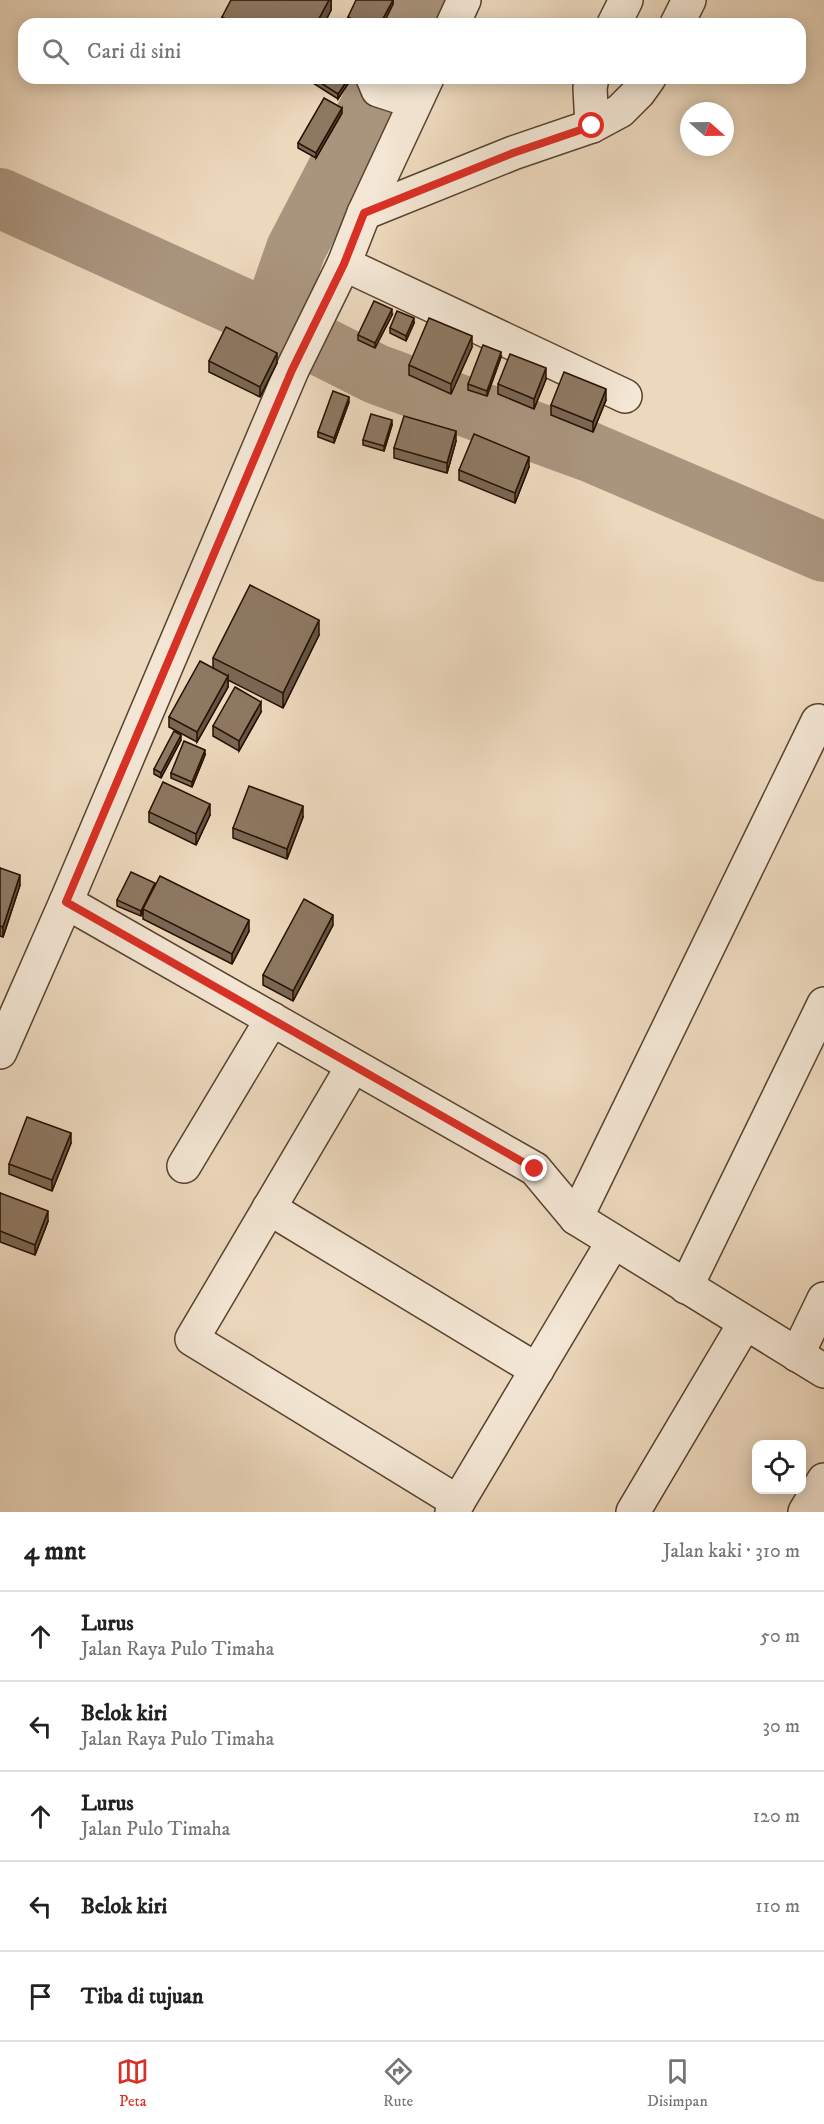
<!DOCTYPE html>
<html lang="id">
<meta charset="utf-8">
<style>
:root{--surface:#fff;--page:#f2f2f2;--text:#222;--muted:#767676;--line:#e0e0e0;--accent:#d93025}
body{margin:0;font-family:"IM FELL DW Pica",serif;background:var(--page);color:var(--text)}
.controls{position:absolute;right:18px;bottom:18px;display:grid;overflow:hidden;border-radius:12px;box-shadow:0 3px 15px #0003}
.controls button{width:54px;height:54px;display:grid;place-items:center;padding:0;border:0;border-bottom:2px solid var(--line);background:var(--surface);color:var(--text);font:30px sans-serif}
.compass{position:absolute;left:680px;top:102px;width:54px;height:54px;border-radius:50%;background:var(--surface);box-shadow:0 3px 15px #0003;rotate:110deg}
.stop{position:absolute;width:18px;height:18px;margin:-14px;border:4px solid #d93025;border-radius:50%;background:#fff}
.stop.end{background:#d93025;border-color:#fff;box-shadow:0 2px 6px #0008}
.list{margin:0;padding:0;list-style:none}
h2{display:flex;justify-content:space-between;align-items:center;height:78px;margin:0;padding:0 24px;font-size:26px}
h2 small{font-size:20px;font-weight:400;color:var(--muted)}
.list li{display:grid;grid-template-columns:39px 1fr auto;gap:18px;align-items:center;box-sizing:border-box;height:90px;padding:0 24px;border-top:2px solid var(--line)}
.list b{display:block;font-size:22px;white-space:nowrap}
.list p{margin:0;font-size:20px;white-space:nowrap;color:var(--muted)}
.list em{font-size:20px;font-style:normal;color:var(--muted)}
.icon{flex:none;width:33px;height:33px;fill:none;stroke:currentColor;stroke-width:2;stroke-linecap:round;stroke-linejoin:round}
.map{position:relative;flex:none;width:824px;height:1512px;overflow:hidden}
.search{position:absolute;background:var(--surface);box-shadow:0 3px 15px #0003;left:18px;right:18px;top:18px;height:66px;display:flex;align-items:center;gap:15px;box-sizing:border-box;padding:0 21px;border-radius:18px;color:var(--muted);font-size:22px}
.sheet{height:528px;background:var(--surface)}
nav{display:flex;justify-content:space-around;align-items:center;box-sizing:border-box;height:84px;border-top:2px solid var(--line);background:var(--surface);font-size:16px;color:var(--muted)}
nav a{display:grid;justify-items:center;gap:3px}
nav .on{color:var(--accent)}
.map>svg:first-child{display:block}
</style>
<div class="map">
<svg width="824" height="1512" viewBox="0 0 824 1512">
<rect width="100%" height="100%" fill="#ecd8bd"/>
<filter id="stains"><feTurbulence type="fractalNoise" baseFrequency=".00333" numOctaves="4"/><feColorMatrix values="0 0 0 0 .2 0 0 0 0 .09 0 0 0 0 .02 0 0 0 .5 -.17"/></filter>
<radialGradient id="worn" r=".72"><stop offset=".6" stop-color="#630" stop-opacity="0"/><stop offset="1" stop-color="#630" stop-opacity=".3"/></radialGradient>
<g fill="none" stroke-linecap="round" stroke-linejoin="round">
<!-- river -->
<g stroke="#a9947d" stroke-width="60">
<polyline points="413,24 426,0"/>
<polyline points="0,198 271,321 376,374 590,452 824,552"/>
<polyline points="271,321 296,249 385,78"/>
</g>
<!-- minor casing -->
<g stroke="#58422f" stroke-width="36">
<g id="minor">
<polyline points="453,24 464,0"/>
<polyline points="614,24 626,0"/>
<polyline points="677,24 689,0"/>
<polyline points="373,78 378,90 415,102"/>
<polyline points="592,126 590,88 592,78"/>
<polyline points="364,213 513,153 592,126 620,111 639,92 649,78"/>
<polyline points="344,264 625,396"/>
<polyline points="66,902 535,1169 576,1218 824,1371"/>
<polyline points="0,1052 66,902 292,370 344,264 364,213 427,78"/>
<polyline points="353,1066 192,1339 458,1502"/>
<polyline points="184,1166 272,1019"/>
<polyline points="269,1208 537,1370"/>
<polyline points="576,1218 818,721 824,724"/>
<polyline points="686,1287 824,1004"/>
<polyline points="797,1355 824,1299"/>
<polyline points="452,1512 613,1242"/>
<polyline points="633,1512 745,1323"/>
<polyline points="805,1512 824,1480"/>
</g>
</g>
<!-- minor -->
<use href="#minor" stroke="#f3e6d4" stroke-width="33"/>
</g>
<!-- wall -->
<g fill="#796754" stroke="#261000" stroke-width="1.5">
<polygon points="331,0 331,10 324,24 222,24 222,17"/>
<polygon points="393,0 393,4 383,24 350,24 348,23 348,17"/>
<polygon points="305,78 351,78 351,79 338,99"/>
<polygon points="342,113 316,158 298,148 298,143"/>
<polygon points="392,315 375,348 358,340 358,335"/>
<polygon points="414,323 406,341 390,333 390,328"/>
<polygon points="472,347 451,394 409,375 409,365"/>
<polygon points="501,357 487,396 468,390 468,384"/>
<polygon points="209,361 277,363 260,397 209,372"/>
<polygon points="546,379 534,409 498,394 498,384"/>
<polygon points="606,400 593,432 551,415 551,405"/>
<polygon points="349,402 334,443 318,437 318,432"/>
<polygon points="392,425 384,451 363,445 363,440"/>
<polygon points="456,441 447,473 394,458 394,448"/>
<polygon points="529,467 515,503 459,480 459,470"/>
<polygon points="319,635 283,708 228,680 228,687 197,742 169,727 169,717 213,668 213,658"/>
<polygon points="261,712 239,751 213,736 213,726"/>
<polygon points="181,740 161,778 154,774 154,769"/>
<polygon points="205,755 192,787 171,778 171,773"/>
<polygon points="149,812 210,815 196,845 149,822"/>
<polygon points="303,817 287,859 233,838 233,828"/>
<polygon points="0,868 20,885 3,937 0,936"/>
<polygon points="155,887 249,931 232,964 143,919 143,911 141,916 117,906 117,900"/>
<polygon points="333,925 293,1001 263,985 263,975"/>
<polygon points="71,1143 52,1191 9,1174 9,1164"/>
<polygon points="0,1193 48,1221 35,1255 0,1242"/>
</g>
<!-- shaded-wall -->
<g fill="#635445" stroke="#261000" stroke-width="1.5">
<polygon points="329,0 331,0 331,10 324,24 316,24"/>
<polygon points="393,0 393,4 383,24 380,24"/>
<polygon points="349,78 351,78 351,79 338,99 338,94"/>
<polygon points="342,108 342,113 316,158 316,153"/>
<polygon points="392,309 392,315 375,348 375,343"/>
<polygon points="414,318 414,323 406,341 406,336"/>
<polygon points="472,336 472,347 451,394 451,384"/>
<polygon points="501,352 501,357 487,396 487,391"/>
<polygon points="277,353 277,363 260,397 260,387"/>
<polygon points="546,368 546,379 534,409 534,399"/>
<polygon points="606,389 606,400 593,432 593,422"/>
<polygon points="349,397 349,402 334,443 334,438"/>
<polygon points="392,420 392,425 384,451 384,446"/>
<polygon points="456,431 456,441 447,473 447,463"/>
<polygon points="529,457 529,467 515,503 515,493"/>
<polygon points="319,620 319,635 283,708 283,693"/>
<polygon points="228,676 228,687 197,742 197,732"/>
<polygon points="261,702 261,712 239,751 239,741"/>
<polygon points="181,735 181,740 161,778 161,773"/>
<polygon points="205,750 205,755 192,787 192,782"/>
<polygon points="210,804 210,815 196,845 196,834"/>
<polygon points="303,806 303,817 287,859 287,849"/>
<polygon points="20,875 20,885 3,937 3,927"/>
<polygon points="155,883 155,889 143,909 143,911 141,916 141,911"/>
<polygon points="333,915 333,925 293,1001 293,991"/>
<polygon points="249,920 249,931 232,964 232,954"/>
<polygon points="71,1133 71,1143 52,1191 52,1180"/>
<polygon points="48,1211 48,1221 35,1255 35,1245"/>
</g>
<!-- building -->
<g fill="#8d7862" stroke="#261000" stroke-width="1.5">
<polygon points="231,0 329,0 316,24 235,24 222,17"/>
<polygon points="356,0 393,0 380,24 360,24 348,17"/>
<polygon points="313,78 349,78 338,94"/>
<polygon points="324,98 342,108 316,153 298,143"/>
<polygon points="374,301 392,309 375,343 358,335"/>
<polygon points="397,311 414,318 406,336 390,328"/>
<polygon points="429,318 472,336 451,384 409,365"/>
<polygon points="226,327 277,353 260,387 209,361"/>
<polygon points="483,345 501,352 487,391 468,384"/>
<polygon points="510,354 546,368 534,399 498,384"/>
<polygon points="564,372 606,389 593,422 551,405"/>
<polygon points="333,391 349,397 334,438 318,432"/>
<polygon points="371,414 392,420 384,446 363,440"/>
<polygon points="404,416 456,431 447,463 394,448"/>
<polygon points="474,434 529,457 515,493 459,470"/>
<polygon points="250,585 319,620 283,693 213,658"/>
<polygon points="200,661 228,676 197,732 169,717"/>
<polygon points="235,687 261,702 239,741 213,726"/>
<polygon points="174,731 181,735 161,773 154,769"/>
<polygon points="184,741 205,750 192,782 171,773"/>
<polygon points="163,782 210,804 196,834 149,812"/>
<polygon points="249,786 303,806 287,849 233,828"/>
<polygon points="0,868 20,875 3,927 0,926"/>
<polygon points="131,872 155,883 141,911 117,900"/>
<polygon points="160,876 249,920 232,954 143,909"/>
<polygon points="304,899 333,915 293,991 263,975"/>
<polygon points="27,1117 71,1133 52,1180 9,1164"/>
<polygon points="0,1193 48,1211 35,1245 0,1231"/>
</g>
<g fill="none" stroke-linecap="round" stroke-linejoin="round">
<!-- route -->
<polyline stroke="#d93025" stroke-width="8" points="535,1169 66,902 292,370 344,264 364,213 513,153 592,126"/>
</g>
<rect width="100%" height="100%" filter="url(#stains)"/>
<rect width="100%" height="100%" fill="url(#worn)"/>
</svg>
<div class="controls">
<button><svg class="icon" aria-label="locate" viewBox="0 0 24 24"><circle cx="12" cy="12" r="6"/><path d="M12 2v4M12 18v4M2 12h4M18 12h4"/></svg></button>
</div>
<svg class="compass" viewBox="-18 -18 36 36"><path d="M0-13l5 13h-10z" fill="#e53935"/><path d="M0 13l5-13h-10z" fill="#767676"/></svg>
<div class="stop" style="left:592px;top:126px"></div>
<div class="stop end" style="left:535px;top:1169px"></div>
<div class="search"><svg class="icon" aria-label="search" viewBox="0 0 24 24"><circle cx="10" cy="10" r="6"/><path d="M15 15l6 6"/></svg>Cari di sini</div>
</div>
<section class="sheet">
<h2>4 mnt<small>Jalan kaki · 310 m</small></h2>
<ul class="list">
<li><svg class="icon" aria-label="ahead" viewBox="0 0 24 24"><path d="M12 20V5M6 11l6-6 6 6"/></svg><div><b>Lurus</b><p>Jalan Raya Pulo Timaha</p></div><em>50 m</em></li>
<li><svg class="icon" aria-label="left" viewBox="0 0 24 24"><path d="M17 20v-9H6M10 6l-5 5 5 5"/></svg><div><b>Belok kiri</b><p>Jalan Raya Pulo Timaha</p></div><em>30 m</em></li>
<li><svg class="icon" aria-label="ahead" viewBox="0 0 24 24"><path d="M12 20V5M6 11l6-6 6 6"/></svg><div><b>Lurus</b><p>Jalan Pulo Timaha</p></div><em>120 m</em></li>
<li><svg class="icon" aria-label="left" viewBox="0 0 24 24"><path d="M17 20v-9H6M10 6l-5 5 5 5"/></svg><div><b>Belok kiri</b></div><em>110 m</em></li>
<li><svg class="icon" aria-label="arrive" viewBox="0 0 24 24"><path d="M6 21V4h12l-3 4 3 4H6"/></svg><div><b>Tiba di tujuan</b></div></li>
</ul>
</section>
<nav>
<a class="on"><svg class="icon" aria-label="map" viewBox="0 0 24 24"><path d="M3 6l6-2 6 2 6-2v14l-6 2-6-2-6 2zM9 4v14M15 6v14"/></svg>Peta</a>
<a><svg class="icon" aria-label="directions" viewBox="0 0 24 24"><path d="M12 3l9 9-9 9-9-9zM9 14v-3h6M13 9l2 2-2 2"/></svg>Rute</a>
<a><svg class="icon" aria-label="saved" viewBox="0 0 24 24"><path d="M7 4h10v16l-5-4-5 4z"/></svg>Disimpan</a>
</nav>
